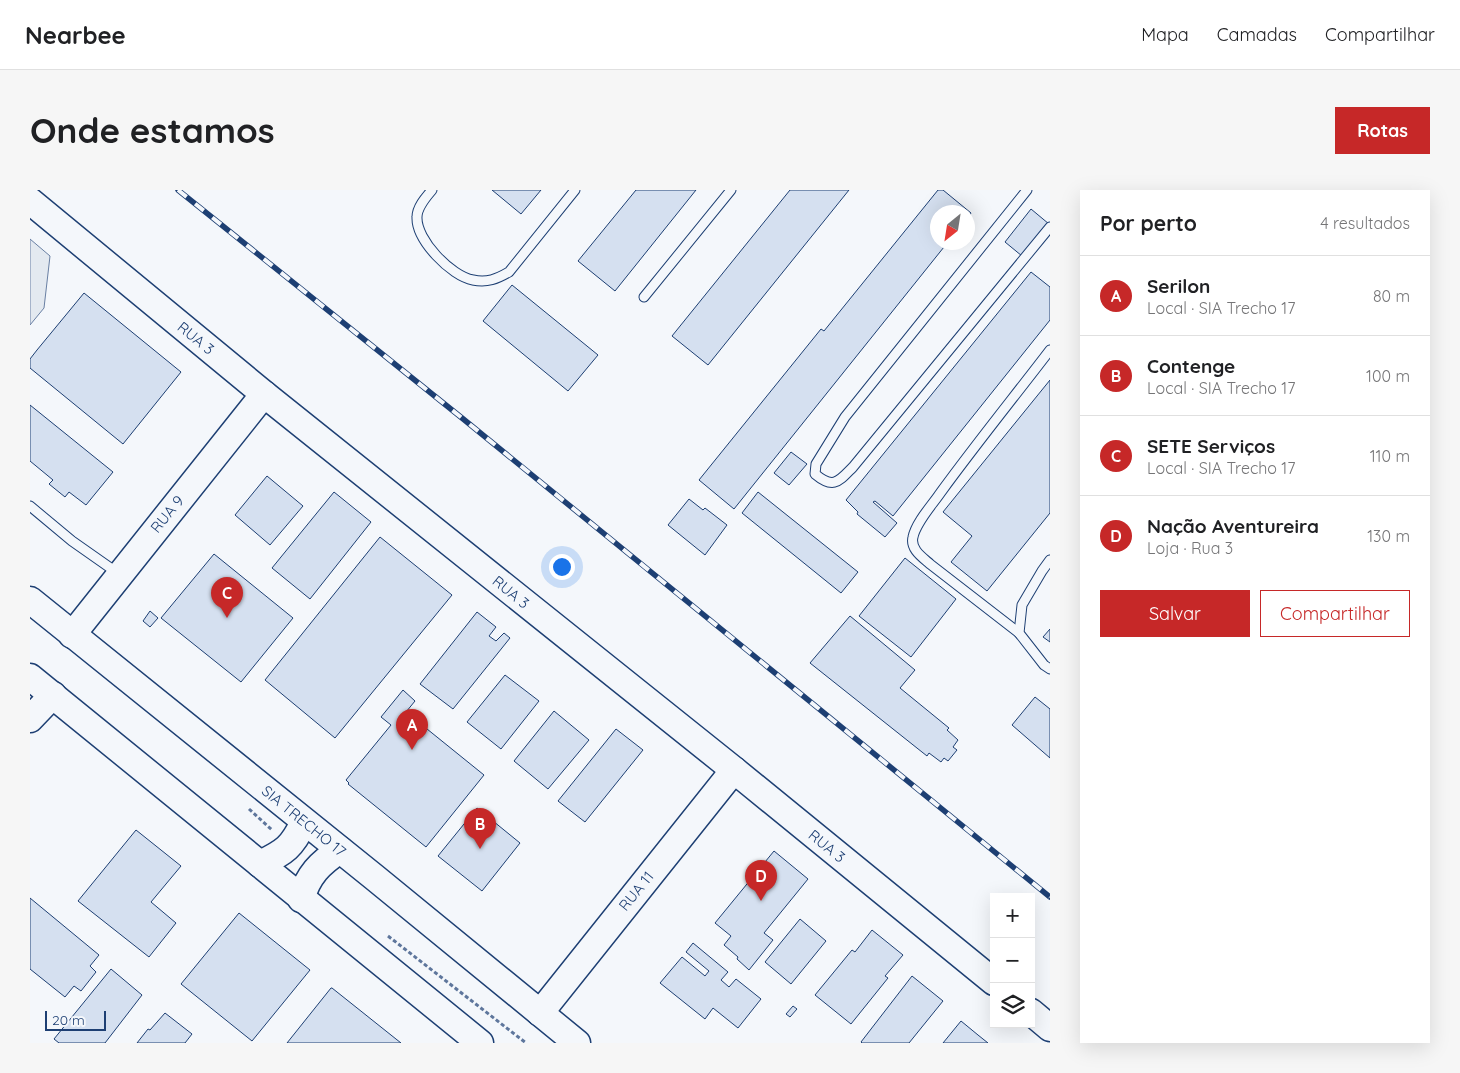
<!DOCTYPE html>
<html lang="pt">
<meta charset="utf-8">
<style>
:root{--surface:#fff;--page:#f6f6f6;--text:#202124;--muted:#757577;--line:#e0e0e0;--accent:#c62828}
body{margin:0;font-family:Quicksand,sans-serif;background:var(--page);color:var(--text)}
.controls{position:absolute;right:15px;bottom:15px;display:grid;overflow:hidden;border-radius:0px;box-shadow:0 5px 20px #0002}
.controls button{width:45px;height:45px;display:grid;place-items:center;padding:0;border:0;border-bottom:1px solid var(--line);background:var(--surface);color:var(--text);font:25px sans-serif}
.compass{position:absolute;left:900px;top:15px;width:45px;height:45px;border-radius:50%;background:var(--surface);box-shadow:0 5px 20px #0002;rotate:210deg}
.scale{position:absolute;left:15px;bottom:12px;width:61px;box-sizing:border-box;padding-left:5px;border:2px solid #1d3f73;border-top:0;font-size:14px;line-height:18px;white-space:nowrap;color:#1d3f73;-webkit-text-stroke:4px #f4f7fb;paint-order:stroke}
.you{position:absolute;left:531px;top:376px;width:18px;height:18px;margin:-12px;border:4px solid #fff;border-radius:50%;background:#1a73e8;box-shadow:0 0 0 8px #1a73e833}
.badge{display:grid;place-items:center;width:32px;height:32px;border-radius:50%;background:var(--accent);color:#fff;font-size:16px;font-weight:700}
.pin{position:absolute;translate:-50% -41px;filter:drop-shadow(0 1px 2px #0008)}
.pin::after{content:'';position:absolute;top:26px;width:18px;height:15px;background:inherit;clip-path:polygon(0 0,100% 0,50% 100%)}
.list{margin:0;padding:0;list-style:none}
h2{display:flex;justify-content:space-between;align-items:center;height:65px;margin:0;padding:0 20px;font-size:21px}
h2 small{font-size:16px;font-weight:400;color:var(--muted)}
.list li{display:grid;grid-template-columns:32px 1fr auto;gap:15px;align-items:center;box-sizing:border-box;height:80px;padding:0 20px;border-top:1px solid var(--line)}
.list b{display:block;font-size:19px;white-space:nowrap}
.list p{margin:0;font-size:16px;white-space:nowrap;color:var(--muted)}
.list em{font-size:16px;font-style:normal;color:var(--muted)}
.actions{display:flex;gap:10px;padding:15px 20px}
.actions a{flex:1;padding:11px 0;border:1px solid var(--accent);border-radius:0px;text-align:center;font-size:18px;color:var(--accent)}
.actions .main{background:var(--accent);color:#fff}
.icon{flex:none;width:28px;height:28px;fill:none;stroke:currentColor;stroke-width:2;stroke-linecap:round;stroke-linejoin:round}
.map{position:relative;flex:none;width:1020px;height:853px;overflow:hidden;border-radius:0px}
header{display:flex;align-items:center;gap:30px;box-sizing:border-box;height:70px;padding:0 25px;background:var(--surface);border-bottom:1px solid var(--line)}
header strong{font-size:24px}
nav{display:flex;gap:28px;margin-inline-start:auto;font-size:18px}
.intro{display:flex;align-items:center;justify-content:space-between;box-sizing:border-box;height:120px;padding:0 30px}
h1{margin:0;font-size:35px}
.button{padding:12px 22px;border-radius:0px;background:var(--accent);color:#fff;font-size:18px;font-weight:700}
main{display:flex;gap:30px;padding:0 30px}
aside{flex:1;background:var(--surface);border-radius:0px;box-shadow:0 5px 20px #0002}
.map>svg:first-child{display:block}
</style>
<header>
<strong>Nearbee</strong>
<nav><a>Mapa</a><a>Camadas</a><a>Compartilhar</a></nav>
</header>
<div class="intro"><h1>Onde estamos</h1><a class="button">Rotas</a></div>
<main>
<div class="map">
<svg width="1020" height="853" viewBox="0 0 1020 853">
<rect width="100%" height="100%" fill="#f4f7fb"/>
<!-- green -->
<polygon fill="#e3e9f0" stroke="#687fa3" points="0,49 20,66 14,118 0,135"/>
<!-- building -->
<g fill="#d5e0f0" stroke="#1d3f73">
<polygon points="462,0 511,0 491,24"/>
<polygon points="606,0 666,0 585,101 548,71"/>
<polygon points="760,0 819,0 678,175 642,146"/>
<polygon points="908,0 913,0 941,23 938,28 938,22 908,22 908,52 918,52 704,319 669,290 791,139 794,141"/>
<polygon points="1001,19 1019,34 992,66 975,52"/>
<polygon points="1001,82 1020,97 1020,130 863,326 845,311 843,312 867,333 855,347 827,324 828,322 816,310"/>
<polygon points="482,95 568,165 538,201 453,131"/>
<polygon points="54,103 151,182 93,254 0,178 0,169 7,160"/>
<polygon points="1020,190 1020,323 957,401 921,372 942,346 913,322"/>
<polygon points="0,215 83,282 56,315 39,302 35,307 19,294 23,290 0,271"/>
<polygon points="761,262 777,274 759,295 744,283"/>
<polygon points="237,286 273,316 240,355 205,325"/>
<polygon points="304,302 341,332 280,409 242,378"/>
<polygon points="728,302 828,382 811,403 712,323"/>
<polygon points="659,309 673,320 675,318 697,335 675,365 638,335"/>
<polygon points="350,347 422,405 305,548 235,490"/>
<polygon points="184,364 263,428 211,492 131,428"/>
<polygon points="875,368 926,409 881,467 829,426"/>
<polygon points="120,421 128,428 120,437 113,431"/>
<polygon points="447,422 466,437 459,446 466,451 474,443 480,448 423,519 390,494"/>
<polygon points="820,426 885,480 870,498 919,538 917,540 928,550 923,557 927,560 918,571 914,568 911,572 899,563 897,566 780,473"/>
<polygon points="1020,439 1020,452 1013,447"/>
<polygon points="475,485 509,511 471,559 437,532"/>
<polygon points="373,500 385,511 376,522 454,585 396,657 318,594 319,593 316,590 361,535 351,527"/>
<polygon points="1005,507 1020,519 1020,568 982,535"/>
<polygon points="524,521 559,550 518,599 484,571"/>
<polygon points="586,539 613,560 555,632 528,611"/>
<polygon points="447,618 490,653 452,701 408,666"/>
<polygon points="106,640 151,676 121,712 146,733 119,767 48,711"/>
<polygon points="744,661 778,689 734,743 743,750 719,780 707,769 708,767 694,755 701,746 685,733"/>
<polygon points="0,708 69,765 60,776 66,782 51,801 44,796 35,807 0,779"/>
<polygon points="209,723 280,780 222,851 151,794"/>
<polygon points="770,729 796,751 761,794 735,772"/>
<polygon points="842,740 873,765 855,786 858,788 821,834 785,805 822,760 825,762"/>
<polygon points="663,753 698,782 691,790 699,797 706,789 731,809 708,838 683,818 675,829 630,793 652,767 675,786 679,781 656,762"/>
<polygon points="81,779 112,805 75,853 29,853 24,849"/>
<polygon points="882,786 913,811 879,853 832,853 831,852"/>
<polygon points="301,798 302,798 371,853 257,853"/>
<polygon points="763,816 767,819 760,827 756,824"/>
<polygon points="135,823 162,844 155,853 107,853 118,839 120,840"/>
<polygon points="931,831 948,845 958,853 913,853"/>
</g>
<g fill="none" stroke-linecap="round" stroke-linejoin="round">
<!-- lane casing -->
<g stroke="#1d3f73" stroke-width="11">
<g id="lane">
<path d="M402,0C396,7 387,17 387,27C386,50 421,86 443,90C457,93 467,89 479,82L545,0"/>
<path d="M997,0L815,227L786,274L785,284C804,300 809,291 823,277L1020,37"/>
<polyline points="614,107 701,0"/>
<polyline points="0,316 42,351 89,384"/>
<polyline points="1020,370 1012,381 992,415 989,443 1014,475 1020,479"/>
<path d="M989,443L900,374C892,367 880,359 883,347C886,332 903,314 911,302C946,254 984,207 1020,160"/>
</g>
</g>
<!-- secondary casing -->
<g stroke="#1d3f73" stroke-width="29">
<g id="secondary">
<polyline points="0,11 234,204 704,580 964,792"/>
<polyline points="0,410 344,687 547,853"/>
<polyline points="42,445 234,204"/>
<polyline points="0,487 450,853"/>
<polyline points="0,529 23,505"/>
<path d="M230,674C255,662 262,657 274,632"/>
<path d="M271,709C278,685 290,673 310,660"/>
<polyline points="1001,822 1020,838"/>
<polyline points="510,823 704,580"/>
</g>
</g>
<!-- path -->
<g stroke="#5e769c" stroke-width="3" stroke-dasharray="4 2.5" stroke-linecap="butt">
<polyline points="219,619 242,640"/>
<polyline points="358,746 496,853"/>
</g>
<!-- lane -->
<use href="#lane" stroke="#f4f7fb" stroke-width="9"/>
<!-- secondary -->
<use href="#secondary" stroke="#f4f7fb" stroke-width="26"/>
<!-- rail casing -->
<g stroke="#1d3f73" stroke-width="5.5">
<polyline id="rail" points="148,0 432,228 1020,707"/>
</g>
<!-- rail -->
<use href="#rail" stroke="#f4f7fb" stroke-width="4" stroke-dasharray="11" stroke-linecap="butt"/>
</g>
<g text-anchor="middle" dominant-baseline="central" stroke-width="4" stroke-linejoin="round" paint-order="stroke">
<!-- street labels -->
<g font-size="15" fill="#1d3f73" stroke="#f4f7fb">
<text transform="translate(166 148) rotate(39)">RUA 3</text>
<text transform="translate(137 324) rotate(-51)">RUA 9</text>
<text transform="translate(481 402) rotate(39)">RUA 3</text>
<text transform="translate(274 631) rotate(39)">SIA TRECHO 17</text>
<text transform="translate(797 656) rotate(39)">RUA 3</text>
<text transform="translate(606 701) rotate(-51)">RUA 11</text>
</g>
</g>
</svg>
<div class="controls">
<button>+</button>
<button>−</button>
<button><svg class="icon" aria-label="layers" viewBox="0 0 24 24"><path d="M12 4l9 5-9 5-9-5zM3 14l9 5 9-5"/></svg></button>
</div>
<svg class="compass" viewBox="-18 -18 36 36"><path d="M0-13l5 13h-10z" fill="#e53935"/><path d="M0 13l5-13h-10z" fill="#757577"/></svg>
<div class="scale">20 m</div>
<div class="you"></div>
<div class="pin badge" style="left:382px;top:560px">A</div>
<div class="pin badge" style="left:450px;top:659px">B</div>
<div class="pin badge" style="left:197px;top:428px">C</div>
<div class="pin badge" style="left:731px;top:711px">D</div>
</div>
<aside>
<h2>Por perto<small>4 resultados</small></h2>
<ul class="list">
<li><span class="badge">A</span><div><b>Serilon</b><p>Local · SIA Trecho 17</p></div><em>80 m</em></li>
<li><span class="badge">B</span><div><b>Contenge</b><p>Local · SIA Trecho 17</p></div><em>100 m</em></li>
<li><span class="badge">C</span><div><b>SETE Serviços</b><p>Local · SIA Trecho 17</p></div><em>110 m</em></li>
<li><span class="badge">D</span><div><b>Nação Aventureira</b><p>Loja · Rua 3</p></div><em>130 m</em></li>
</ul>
<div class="actions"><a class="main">Salvar</a><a>Compartilhar</a></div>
</aside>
</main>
